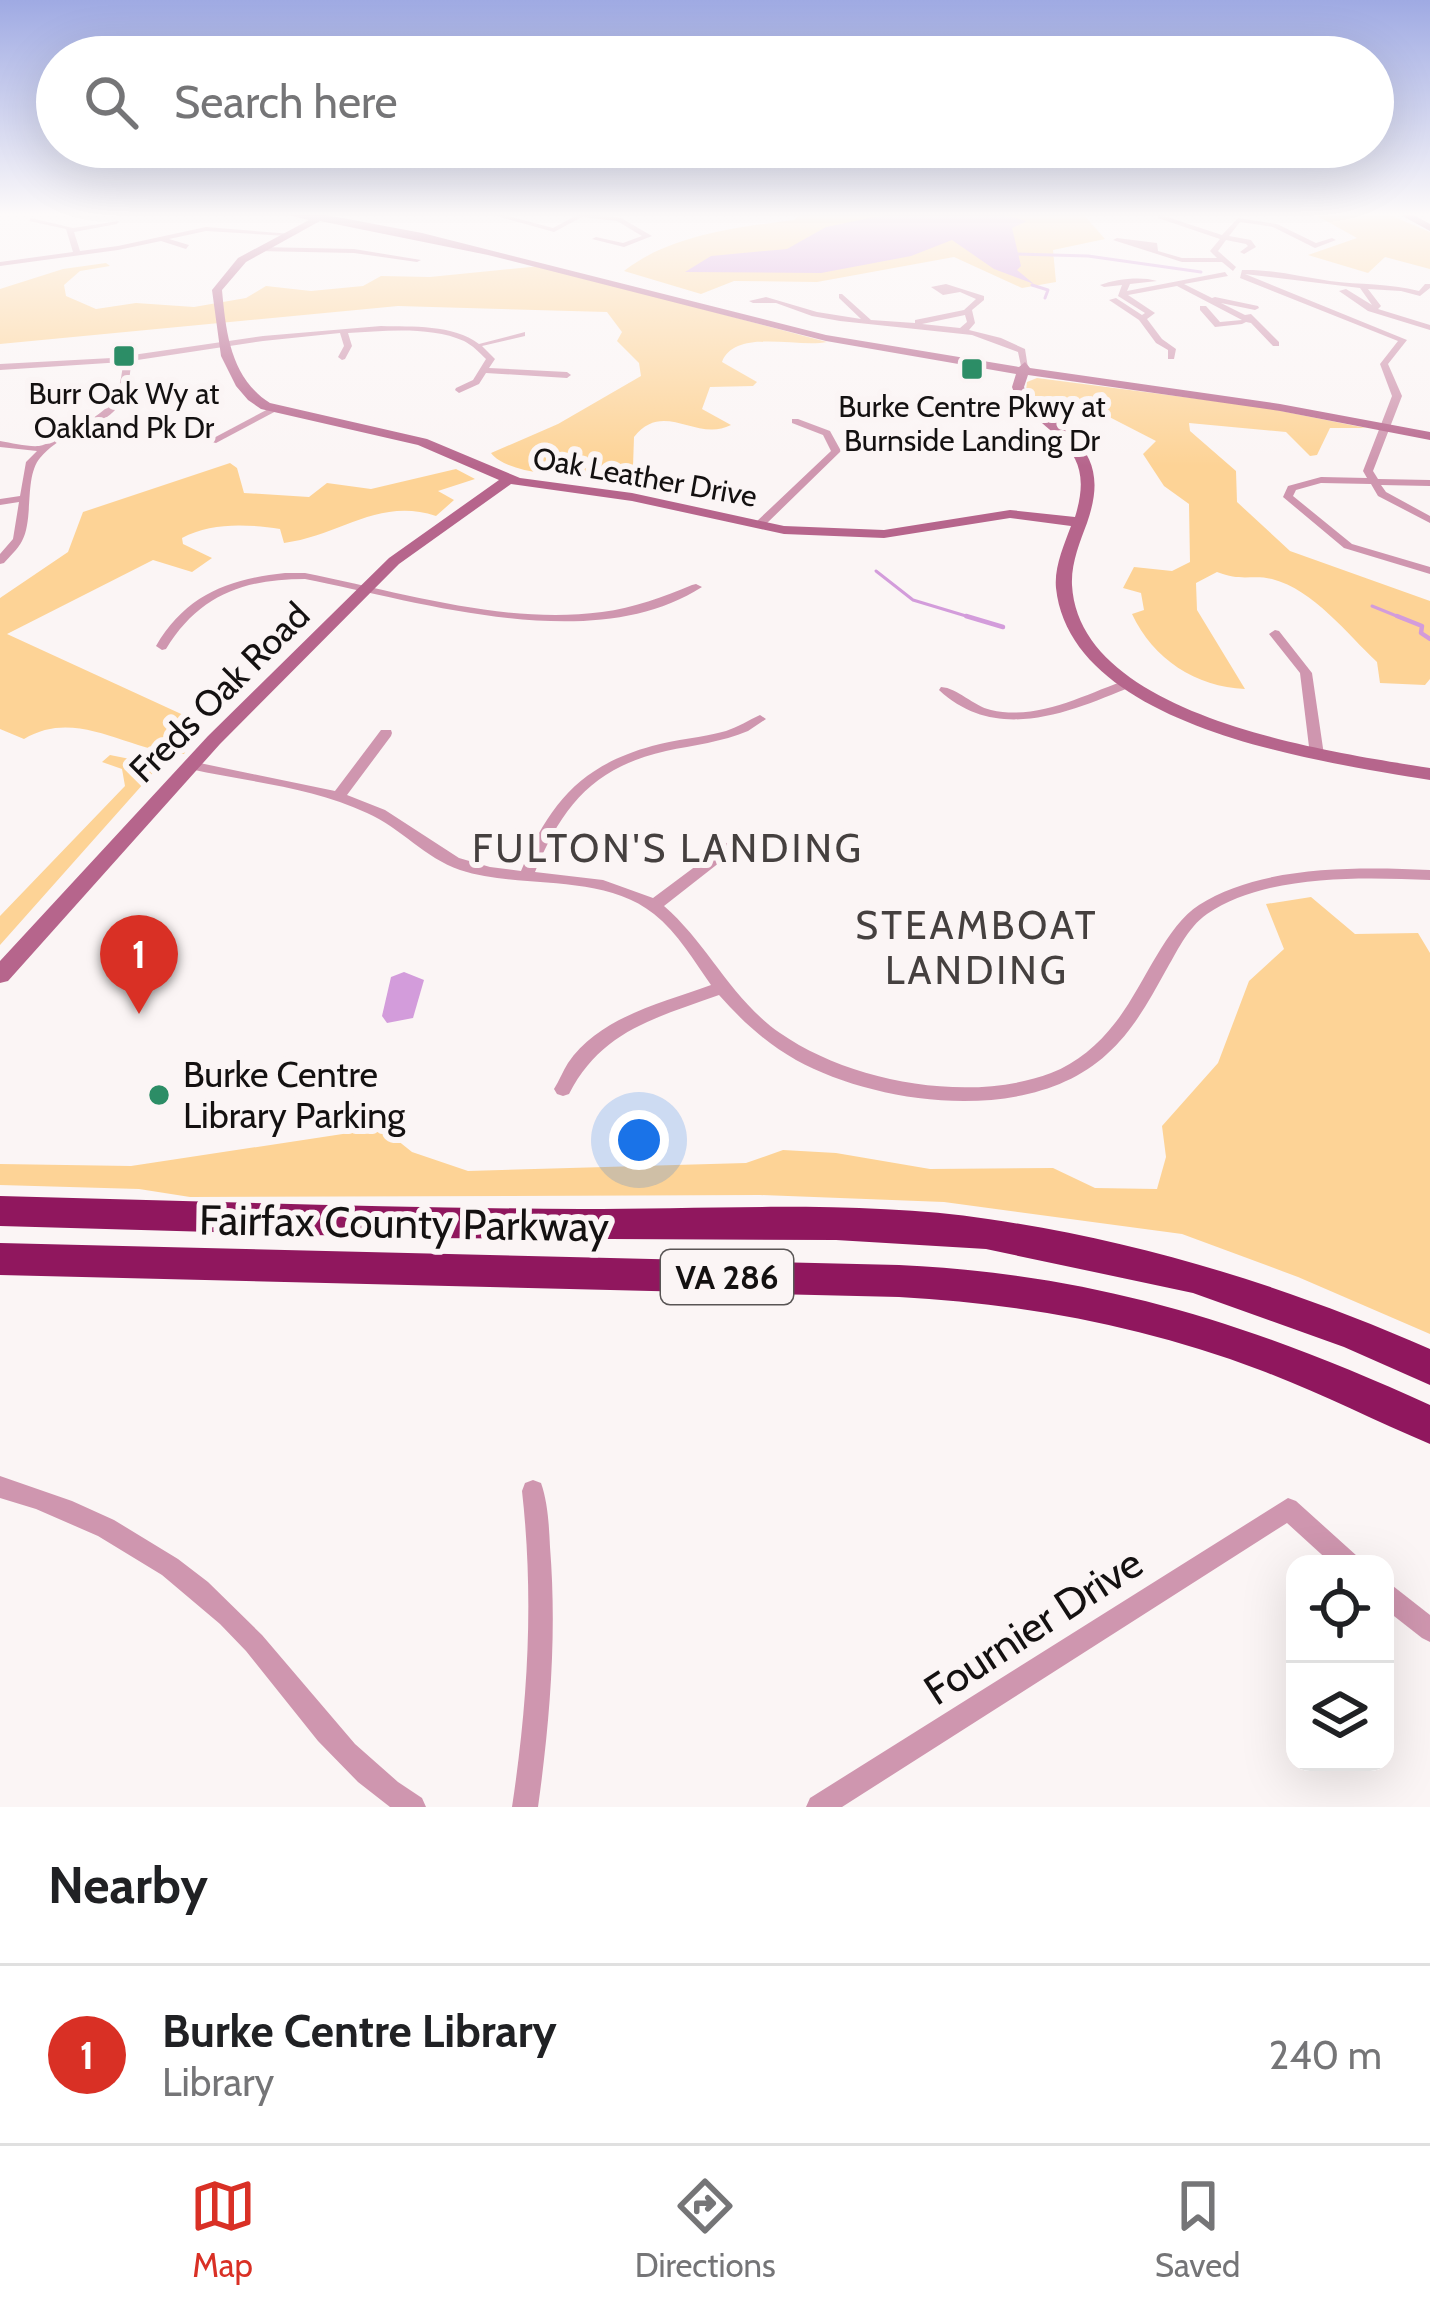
<!DOCTYPE html>
<style>
:root{--surface:#fff;--page:#f6f6f6;--text:#202124;--muted:#757577;--line:#e0e0e0;--accent:#d93025}
body{margin:0;font-family:Cabin,sans-serif;background:var(--page);color:var(--text)}
.controls{position:absolute;right:36px;bottom:36px;display:grid;overflow:hidden;border-radius:24px;box-shadow:0 12px 48px #0002}
.controls button{width:108px;height:108px;display:grid;place-items:center;padding:0;border:0;border-bottom:3px solid var(--line);background:var(--surface);color:var(--text);font:60px sans-serif}
.you{position:absolute;left:639px;top:1140px;width:42px;height:42px;margin:-30px;border:9px solid #fff;border-radius:50%;background:#1a73e8;box-shadow:0 0 0 18px #1a73e833}
.badge{display:grid;place-items:center;width:78px;height:78px;border-radius:50%;background:var(--accent);color:#fff;font-size:39px;font-weight:700}
.pin{position:absolute;translate:-50% -99px;filter:drop-shadow(0 3px 6px #0008)}
.pin::after{content:'';position:absolute;top:63px;width:42px;height:36px;background:inherit;clip-path:polygon(0 0,100% 0,50% 100%)}
.list{margin:0;padding:0;list-style:none}
h2{display:flex;justify-content:space-between;align-items:center;height:156px;margin:0;padding:0 48px;font-size:51px}
h2 small{font-size:39px;font-weight:400;color:var(--muted)}
.list li{display:grid;grid-template-columns:78px 1fr auto;gap:36px;align-items:center;box-sizing:border-box;height:180px;padding:0 48px;border-top:3px solid var(--line)}
.list b{display:block;font-size:45px;white-space:nowrap}
.list p{margin:0;font-size:39px;white-space:nowrap;color:var(--muted)}
.list em{font-size:39px;font-style:normal;color:var(--muted)}
.icon{flex:none;width:66px;height:66px;fill:none;stroke:currentColor;stroke-width:2;stroke-linecap:round;stroke-linejoin:round}
.map{position:relative;flex:none;width:1430px;height:1807px;overflow:hidden}
.search{position:absolute;background:var(--surface);box-shadow:0 12px 48px #0002;left:36px;right:36px;top:36px;height:132px;display:flex;align-items:center;gap:30px;box-sizing:border-box;padding:0 42px;border-radius:66px;color:var(--muted);font-size:45px}
.sheet{height:336px;background:var(--surface)}
nav{display:flex;justify-content:space-around;align-items:center;box-sizing:border-box;height:168px;border-top:3px solid var(--line);background:var(--surface);font-size:33px;color:var(--muted)}
nav a{display:grid;justify-items:center;gap:6px}
nav .on{color:var(--accent)}
.map>svg:first-child{display:block}
</style>
<div class="map">
<svg width="1430" height="1807" viewBox="0 0 1430 1807">
<rect width="100%" height="100%" fill="#fbf5f5"/>
<!-- green -->
<g fill="#fdd396">
<path d="M802,213H1082L1105,239L1053,250L1056,282L1022,288L954,257L817,282L734,281L701,294L624,271C668,236 737,227 794,220Z"/>
<polygon points="1312,213 1385,213 1430,232 1430,269 1385,257 1368,273 1308,255 1357,238"/>
<path d="M106,263L110,266L80,271L64,285L66,296L96,309L136,303L194,307L246,298L266,286L311,291L363,286L381,276L430,277L541,266L827,342C797,348 735,328 722,362L757,382L753,386L710,387L702,409L731,425C696,443 664,399 634,437L633,467L627,473C596,478 511,479 491,453L558,424L641,376L639,363L617,341L622,332L607,312L398,306L0,344V289L63,269Z"/>
<path d="M1037,378L1261,407L1366,428H1330L1317,455L1310,456L1286,432L1189,423L1190,431L1236,471L1237,502L1290,551L1430,601V679L1425,685L1380,683L1377,662C1347,634 1314,590 1272,579C1252,574 1243,582 1217,572L1196,583L1197,610L1245,689C1196,687 1153,659 1132,614L1144,610L1141,593L1123,588L1134,567L1172,571L1190,562L1189,504L1164,486L1143,454L1156,441L1086,405L1039,407L1026,391L1027,382Z"/>
<path d="M230,463L237,468L244,493L309,497L327,483L371,489L456,469L475,479L438,491L454,500L436,516C378,497 340,536 284,543L280,529C248,524 211,522 182,538L183,544L212,558L192,572L153,560L7,634L203,724L184,754C127,752 78,707 24,739L0,729V598L68,552L83,512Z"/>
<polygon points="110,755 160,765 0,945 0,916 125,786 122,769 102,762"/>
<polygon points="1311,897 1355,934 1418,933 1430,953 1430,1334 1298,1277 1182,1234 944,1202 760,1195 190,1197 139,1189 0,1185 0,1164 131,1166 382,1128 412,1152 468,1171 746,1163 783,1150 836,1153 930,1169 1053,1168 1095,1188 1157,1189 1166,1157 1162,1126 1218,1063 1249,981 1284,949 1266,904"/>
</g>
<!-- water -->
<g fill="#d39cdb">
<polygon points="894,213 996,213 1027,221 1012,228 1021,266 1017,270 1034,284 994,269 952,240 911,256 821,273 685,272 711,256 787,249 826,227"/>
<polygon points="404,972 424,980 413,1018 387,1023 382,1016 391,977"/>
</g>
<g fill="none" stroke-linecap="round" stroke-linejoin="round">
<!-- stream-far1 -->
<g stroke="#d39cdb" stroke-width="3">
<polyline points="1016,254 1088,256 1201,272"/>
<polyline points="1032,285 1048,290 1045,298"/>
<polyline points="876,571 913,600 976,619"/>
<polyline points="1372,606 1404,619"/>
</g>
<!-- stream -->
<g stroke="#d39cdb" stroke-width="4.5">
<polyline points="966,616 1003,627"/>
<polyline points="1397,616 1422,626 1421,633 1430,639"/>
</g>
<!-- street -->
<g fill="#cf96af" fill-rule="evenodd">
<polygon points="324,213 331,213 328,215"/>
<polygon points="497,213 553,228 579,214 584,213 621,218 652,236 624,247 592,239 596,237 623,243 642,236 617,221 582,217 554,232 493,215"/>
<polygon points="702,213 755,213 752,215"/>
<polygon points="1159,213 1166,213 1164,216 1222,235 1238,218 1277,224 1316,243 1332,238 1336,240 1315,248 1273,227 1240,222 1229,236 1251,240 1256,247 1244,254 1240,252 1248,246 1246,244 1226,240 1218,251 1236,267 1233,271 1222,262 1182,262 1113,240 1117,238 1157,243 1158,251 1182,258 1217,258 1210,251 1220,239 1158,218"/>
<polygon points="31,218 73,228 119,221 117,224 74,232 80,251 118,246 206,227 292,234 288,236 206,231 169,239 189,245 186,249 161,241 118,250 0,266 0,262 73,252 66,229 29,221"/>
<polygon points="260,247 354,249 421,260 417,262 354,253 257,251"/>
<path d="M1242,270C1272,269 1301,277 1330,281C1360,285 1389,283 1419,291L1425,284H1430V288L1420,296L1401,291L1368,289L1381,306L1378,309L1430,325V330L1368,311L1339,291L1346,289L1372,305L1360,288L1245,274L1407,340L1388,364L1402,396L1373,471L1378,479L1430,480V486L1381,485L1386,492L1430,516V523L1378,496L1371,484L1321,483L1296,490L1293,496L1352,544L1430,567V574L1344,548L1283,497L1288,486L1321,477L1367,478L1363,471L1392,396L1380,364L1398,341L1240,278Z"/>
<path d="M1225,272L1228,276L1184,284L1212,298L1215,297L1258,306L1259,308L1255,310L1221,303L1245,315L1251,314L1279,342V346H1273L1251,323L1246,322L1242,324L1215,327L1200,310V306H1206L1220,322L1242,320L1177,286L1128,295L1155,313L1147,319L1162,339L1176,349L1174,359H1168V350L1156,343L1139,320L1109,300L1116,298L1142,315L1145,313L1118,296L1122,285L1104,287L1100,285C1116,279 1141,276 1157,281L1130,284L1127,291Z"/>
<path d="M946,284L984,296V300L972,310L975,323L969,330L1001,338L1025,349L1028,368L1021,366L1018,352L972,335L840,321L812,316L776,303H753L749,301L766,297L817,312L861,319L839,298V294H842L871,320L915,323V320L964,310L976,299L960,292L943,295L931,287ZM965,315L967,322L960,328L922,324Z"/>
<path d="M381,326C412,327 453,324 479,344L525,332V336L482,346L495,359L489,368L567,372L571,375L567,378L486,373L479,384L459,393L455,390L456,388L473,380L486,359C480,353 472,345 464,341C430,326 384,331 348,333L352,346L345,359L342,360L338,357L344,346L340,333L263,341L131,361C128,438 77,415 40,458C24,477 34,519 22,541C18,549 9,557 4,563L0,564V554L13,539L19,502L0,505V499L20,496L26,462L37,451L0,447V441C12,443 28,447 39,446C48,445 57,437 65,433C102,414 120,407 123,362L0,370V364L112,358L263,336Z"/>
<polygon points="272,407 280,409 216,443 208,441"/>
<polygon points="792,419 798,419 830,431 841,451 763,527 755,527 755,523 831,451 823,435 792,423"/>
<path d="M285,573H305C401,592 504,625 602,612C634,608 663,597 692,585L696,584L702,587C593,657 422,602 305,579C244,579 199,595 166,649L162,650L156,646C186,595 228,579 285,573Z"/>
<polygon points="1275,630 1279,631 1312,673 1324,755 1322,758 1317,759 1310,755 1300,673 1269,634"/>
<path d="M1129,679L1133,680V686C1070,712 997,744 939,690L941,687C958,688 973,706 991,710C1039,721 1085,694 1129,679Z"/>
<path d="M760,715L766,719L748,731C722,742 694,745 666,751C594,767 562,806 535,872L603,880L653,898L728,842H738L740,845L738,848L664,906C708,944 731,999 780,1033C850,1082 970,1104 1051,1073C1077,1063 1098,1045 1115,1023C1142,990 1165,926 1199,905C1261,865 1358,867 1430,870V880C1362,877 1265,874 1207,914C1187,928 1177,952 1165,972C1149,1001 1132,1032 1107,1054C1031,1125 880,1106 796,1060C766,1043 742,1021 719,995C656,1018 602,1030 569,1094L563,1096L557,1094L554,1089C559,1081 563,1071 568,1063C599,1017 662,1003 711,985C694,961 678,933 654,914C601,872 522,890 460,870C425,858 401,828 367,813C312,787 249,782 190,769L183,765L190,761L335,791L381,730H391L392,733L391,736L347,795L385,810L459,858L490,867L521,871C549,804 580,766 652,746C676,739 702,738 726,731C738,727 749,720 760,715Z"/>
<polygon points="0,1476 72,1501 114,1520 178,1559 208,1582 262,1635 355,1744 398,1782 422,1798 426,1807 390,1807 358,1782 318,1741 246,1651 220,1624 162,1575 98,1536 36,1509 0,1498"/>
<path d="M533,1480L541,1483C548,1503 549,1526 550,1547C557,1634 550,1721 538,1807H512C528,1701 534,1598 522,1491L525,1483Z"/>
<polygon points="1288,1498 1296,1501 1357,1556 1360,1564 1332,1564 1287,1523 842,1807 806,1807 810,1798"/>
<polygon points="1385,1582 1393,1586 1430,1615 1430,1642 1422,1638 1385,1609"/>
</g>
<!-- secondary -->
<g fill="#b6658c" fill-rule="evenodd">
<path d="M279,213L321,214L422,233L826,335L1019,367L1025,362L1030,368L1280,404L1430,432V440L1280,411L1028,375L1024,387L1028,397C1074,439 1111,454 1087,523C1080,542 1071,563 1072,585C1079,717 1329,752 1430,768V780C1321,762 1071,728 1056,588C1054,567 1064,545 1071,526L1010,518L884,538L784,534L632,501L511,484L399,564L220,744L8,981L0,983V961L208,736L389,558L499,480L418,445L261,409L248,400L236,386L221,356L212,290L238,258L309,220ZM320,221L488,255L826,341L1016,374L1012,387L1016,398C1056,442 1096,449 1075,517L1010,510L884,530L784,526L632,493L520,478L427,439L270,403C231,378 226,334 222,290L246,262Z"/>
<polygon points="1397,213 1410,213 1430,224 1430,231"/>
</g>
<!-- highway -->
<g fill="#90175e" fill-rule="evenodd">
<path d="M0,1196C193,1201 387,1208 580,1209C710,1209 860,1200 988,1219C1141,1241 1289,1287 1430,1349V1385L1344,1347L1193,1293L986,1249L836,1240L419,1238L0,1226Z"/>
<path d="M0,1243L899,1265C1096,1274 1252,1324 1430,1405V1444C1373,1420 1318,1392 1260,1370C1143,1326 1025,1304 899,1297L0,1275Z"/>
</g>
</g>
<!-- sky -->
<linearGradient id="sky" x2="0" y2="1"><stop stop-color="#9faae3"/><stop offset="0.46" stop-color="#fdfafa"/><stop offset="1" stop-color="#fdfafa" stop-opacity="0"/></linearGradient>
<rect width="1430" height="466" fill="url(#sky)"/>
<!-- markers -->
<g fill="#2c8d66" stroke="#fbf5f5" stroke-width="4.5">
<rect x="112" y="344" width="24" height="24" rx="6"/>
<rect x="960" y="357" width="24" height="24" rx="6"/>
<circle cx="159" cy="1095" r="12"/>
</g>
<g text-anchor="middle" dominant-baseline="central" stroke-width="12" stroke-linejoin="round" paint-order="stroke">
<!-- far-poi labels -->
<g font-size="30" fill="#141111" stroke="#fbf5f5">
<text x="124" y="393">Burr Oak Wy at<tspan x="124" dy="34">Oakland Pk Dr</tspan></text>
<text x="972" y="406">Burke Centre Pkwy at<tspan x="972" dy="34">Burnside Landing Dr</tspan></text>
</g>
<!-- far-street labels -->
<g font-size="30" fill="#141111" stroke="#fbf5f5">
<text transform="translate(645 477) rotate(10)">Oak Leather Drive</text>
</g>
<!-- shield labels -->
<rect fill="#fbf5f5" stroke="#595555" stroke-width="3" x="661" y="1250" width="132" height="54" rx="9"/>
<g font-size="33" font-weight="bold" fill="#141111">
<text x="727" y="1277">VA 286</text>
</g>
<!-- street labels -->
<g font-size="36" fill="#141111" stroke="#fbf5f5">
<text transform="translate(219 692) rotate(-45)">Freds Oak Road</text>
</g>
<!-- poi labels -->
<g font-size="36" fill="#141111" stroke="#fbf5f5" text-anchor="start">
<text x="183" y="1074">Burke Centre<tspan x="183" dy="41">Library Parking</tspan></text>
</g>
<!-- neighbourhood labels -->
<g font-size="39" letter-spacing="3" fill="#45403f" stroke="#fbf5f5">
<text x="668" y="848">FULTON'S LANDING</text>
<text x="977" y="925">STEAMBOAT<tspan x="977" dy="45">LANDING</tspan></text>
</g>
<!-- near-street labels -->
<g font-size="42" fill="#141111" stroke="#fbf5f5">
<text transform="translate(404 1223) rotate(1)">Fairfax County Parkway</text>
<text transform="translate(1033 1626) rotate(-33)">Fournier Drive</text>
</g>
</g>
</svg>
<div class="controls">
<button><svg class="icon" aria-label="locate" viewBox="0 0 24 24"><circle cx="12" cy="12" r="6"/><path d="M12 2v4M12 18v4M2 12h4M18 12h4"/></svg></button>
<button><svg class="icon" aria-label="layers" viewBox="0 0 24 24"><path d="M12 4l9 5-9 5-9-5zM3 14l9 5 9-5"/></svg></button>
</div>
<div class="you"></div>
<div class="pin badge" style="left:139px;top:1014px">1</div>
<div class="search"><svg class="icon" aria-label="search" viewBox="0 0 24 24"><circle cx="10" cy="10" r="6"/><path d="M15 15l6 6"/></svg>Search here</div>
</div>
<section class="sheet">
<h2>Nearby<small></small></h2>
<ul class="list">
<li><span class="badge">1</span><div><b>Burke Centre Library</b><p>Library</p></div><em>240 m</em></li>
</ul>
</section>
<nav>
<a class="on"><svg class="icon" aria-label="map" viewBox="0 0 24 24"><path d="M3 6l6-2 6 2 6-2v14l-6 2-6-2-6 2zM9 4v14M15 6v14"/></svg>Map</a>
<a><svg class="icon" aria-label="directions" viewBox="0 0 24 24"><path d="M12 3l9 9-9 9-9-9zM9 14v-3h6M13 9l2 2-2 2"/></svg>Directions</a>
<a><svg class="icon" aria-label="saved" viewBox="0 0 24 24"><path d="M7 4h10v16l-5-4-5 4z"/></svg>Saved</a>
</nav>
